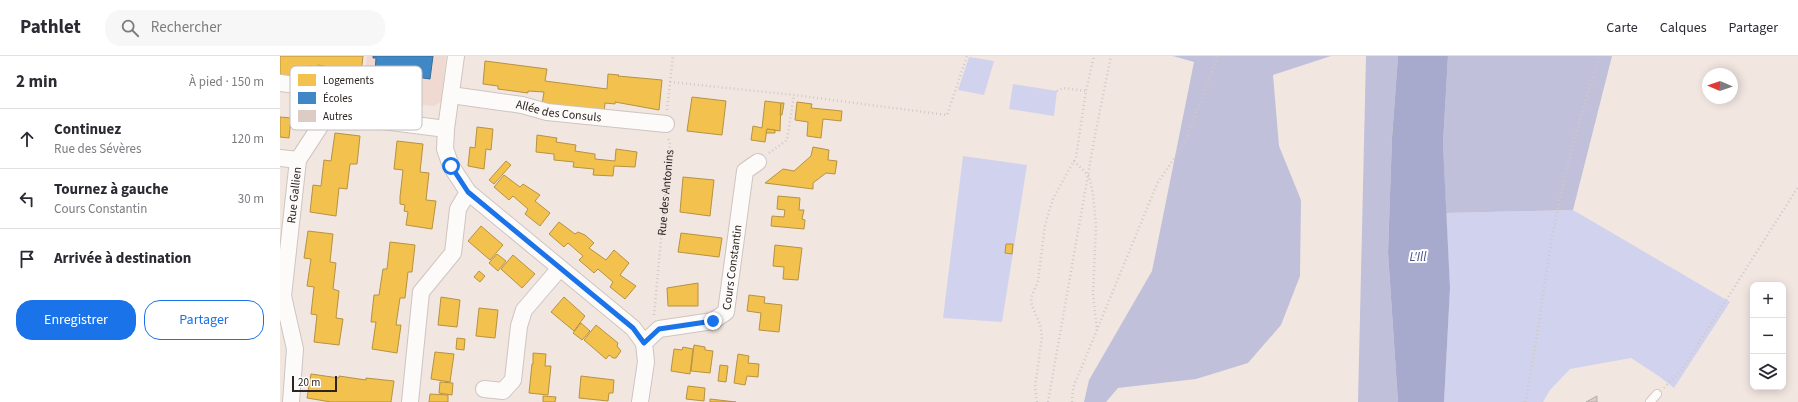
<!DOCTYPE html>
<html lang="fr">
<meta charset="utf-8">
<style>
:root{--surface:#fff;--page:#f7f7f7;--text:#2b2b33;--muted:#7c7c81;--line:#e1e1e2;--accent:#1a73e8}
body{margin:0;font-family:"Source Sans 3",sans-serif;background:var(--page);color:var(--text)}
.controls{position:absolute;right:12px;bottom:12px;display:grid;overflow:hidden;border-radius:8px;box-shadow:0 2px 10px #0003}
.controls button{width:36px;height:36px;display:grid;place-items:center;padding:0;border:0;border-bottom:1px solid var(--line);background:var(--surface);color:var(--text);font:20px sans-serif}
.compass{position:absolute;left:1422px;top:12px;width:36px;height:36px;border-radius:50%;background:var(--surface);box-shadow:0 2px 10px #0003;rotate:272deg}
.scale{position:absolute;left:12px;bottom:10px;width:45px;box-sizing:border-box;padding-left:4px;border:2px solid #2c2421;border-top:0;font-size:11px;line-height:14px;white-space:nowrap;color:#2c2421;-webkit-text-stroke:3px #fff;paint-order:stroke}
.stop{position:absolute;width:12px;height:12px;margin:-9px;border:3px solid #1a73e8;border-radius:50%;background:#fff}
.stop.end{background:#1a73e8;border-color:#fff;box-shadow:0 1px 4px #0008}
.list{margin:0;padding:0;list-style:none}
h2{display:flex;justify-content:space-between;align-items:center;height:52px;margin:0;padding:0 16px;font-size:17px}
h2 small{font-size:13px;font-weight:400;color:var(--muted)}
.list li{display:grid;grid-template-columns:26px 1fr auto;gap:12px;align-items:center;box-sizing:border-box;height:60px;padding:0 16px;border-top:1px solid var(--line)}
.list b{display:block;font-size:15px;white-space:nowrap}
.list p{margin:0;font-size:13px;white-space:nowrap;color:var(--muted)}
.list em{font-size:13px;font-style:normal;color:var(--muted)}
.actions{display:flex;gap:8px;padding:12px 16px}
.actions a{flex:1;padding:9px 0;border:1px solid var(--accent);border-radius:16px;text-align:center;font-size:14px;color:var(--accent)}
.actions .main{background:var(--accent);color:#fff}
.icon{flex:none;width:22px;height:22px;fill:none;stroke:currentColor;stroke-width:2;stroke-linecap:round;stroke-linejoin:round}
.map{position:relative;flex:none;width:1518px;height:346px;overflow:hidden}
header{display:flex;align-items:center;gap:24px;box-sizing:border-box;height:56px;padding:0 20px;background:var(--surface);border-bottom:1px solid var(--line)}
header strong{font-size:19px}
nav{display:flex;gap:22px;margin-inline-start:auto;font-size:14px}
.search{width:280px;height:36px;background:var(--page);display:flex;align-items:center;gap:10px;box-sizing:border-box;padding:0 14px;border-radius:16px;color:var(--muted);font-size:15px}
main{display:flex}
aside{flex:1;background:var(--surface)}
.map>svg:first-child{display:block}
</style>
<header>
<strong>Pathlet</strong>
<div class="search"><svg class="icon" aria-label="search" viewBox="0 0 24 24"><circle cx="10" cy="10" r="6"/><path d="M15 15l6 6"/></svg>Rechercher</div>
<nav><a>Carte</a><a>Calques</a><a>Partager</a></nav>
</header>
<main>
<aside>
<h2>2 min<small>À pied · 150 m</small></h2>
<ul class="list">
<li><svg class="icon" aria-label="ahead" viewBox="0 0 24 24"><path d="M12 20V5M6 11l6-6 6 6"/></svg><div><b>Continuez</b><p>Rue des Sévères</p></div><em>120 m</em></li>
<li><svg class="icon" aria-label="left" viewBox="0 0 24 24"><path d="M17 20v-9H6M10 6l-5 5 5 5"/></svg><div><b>Tournez à gauche</b><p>Cours Constantin</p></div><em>30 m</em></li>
<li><svg class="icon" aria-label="arrive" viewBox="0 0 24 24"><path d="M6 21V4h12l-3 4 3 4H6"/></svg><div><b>Arrivée à destination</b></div></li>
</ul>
<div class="actions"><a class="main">Enregistrer</a><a>Partager</a></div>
</aside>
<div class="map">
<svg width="1518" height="346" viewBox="0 0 1518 346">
<rect width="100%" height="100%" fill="#f2e6e1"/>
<!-- built -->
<polygon fill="#efd9d1" points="87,0 166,0 161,46 154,50 82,43"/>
<!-- green -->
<g fill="#d1d2ed">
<polygon points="689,1 714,5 704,39 678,34"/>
<polygon points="733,28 777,35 774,60 729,53"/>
<polygon points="683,100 747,109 722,266 663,262"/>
<polygon points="1293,154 1450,246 1394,332 1380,321 1351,302 1290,313 1270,334 1263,346 1164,346 1170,232 1166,157"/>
</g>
<!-- forest -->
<g fill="#c0c0da">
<polygon points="893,0 1051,0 993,19 999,90 1021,144 1020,220 1001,269 968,307 916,323 838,332 826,346 804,346 809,324 872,215 914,6"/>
<polygon points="1086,0 1118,0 1112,82 1108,197 1118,346 1078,346"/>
<polygon points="1168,0 1332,0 1293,154 1166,157 1163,88"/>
</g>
<!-- water -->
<polygon fill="#a7aacd" points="1118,0 1168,0 1163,88 1170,232 1164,346 1118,346 1108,197 1112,82"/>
<!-- homes -->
<g fill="#f2c14e" stroke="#b79240">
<polygon points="0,0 83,0 81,17 38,9 37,11 28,10 26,20 10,18 10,21 0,20"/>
<polygon points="205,5 267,13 265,25 327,33 328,18 339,19 338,20 382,24 379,54 335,46 335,48 325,47 324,57 262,48 264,36 248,35 248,37 218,33 218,30 203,28"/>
<polygon points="412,41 446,45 442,79 407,75"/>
<polygon points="485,45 501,47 500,75 487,73 485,86 471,84 473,70 482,72"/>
<polygon points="517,46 532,48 531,52 562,55 561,65 543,63 541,82 527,80 528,66 515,64"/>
<polygon points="501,47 504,47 502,59 500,59"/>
<polygon points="0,61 11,62 9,82 0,81"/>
<polygon points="197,71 213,73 211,94 206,93 204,113 188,110 190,91 195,92"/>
<polygon points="487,73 495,74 495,77 486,77"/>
<polygon points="55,77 80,80 77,108 70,108 67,133 59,132 56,160 30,156 33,129 41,130 44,104 51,105"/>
<polygon points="257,79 277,82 276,86 296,89 295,95 315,98 315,103 335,105 336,93 357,96 355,111 334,110 333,120 313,119 314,113 293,111 294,106 274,104 274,98 256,96"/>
<polygon points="117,85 143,88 140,116 149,117 146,144 156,145 152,173 126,169 128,156 124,155 125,149 120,148 120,141 123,114 114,113"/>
<polygon points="533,91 549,94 548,104 557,105 555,118 546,117 533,127 533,133 485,127 503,113 514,115 531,100"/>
<polygon points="226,105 231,109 214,128 209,124"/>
<polygon points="224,119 240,131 243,128 260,139 255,145 270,157 260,170 245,158 248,153 233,140 229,144 214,131"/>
<polygon points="403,121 434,124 430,160 400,156"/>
<polygon points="498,140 520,142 519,154 524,154 522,163 525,164 524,173 491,170 492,160 504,161 505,154 497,153"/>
<polygon points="279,166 295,178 298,176 305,179 314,187 309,192 326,204 334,194 349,207 340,219 356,230 345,243 330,231 333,226 318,213 314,217 299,204 303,200 288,187 284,191 269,178"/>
<polygon points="201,170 223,189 210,204 188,185"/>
<polygon points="28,175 53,178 50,206 56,207 53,233 59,235 56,262 63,263 59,289 34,286 37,259 31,258 34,231 27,230 31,203 24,202"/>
<polygon points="401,177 442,182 439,201 398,196"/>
<polygon points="110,186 135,189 132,216 128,216 125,242 120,242 116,269 121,269 117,297 92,293 96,266 91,266 94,239 99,239 103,213 107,213"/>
<polygon points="726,188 733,188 732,198 725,197"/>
<polygon points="495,189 522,192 518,224 503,223 504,211 493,210"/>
<polygon points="217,198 226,205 218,215 209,207"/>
<polygon points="233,199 255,218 242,232 221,213"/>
<polygon points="199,215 205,220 200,226 194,221"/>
<polygon points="418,227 418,250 388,250 387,232"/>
<polygon points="469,239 485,241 484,247 502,249 499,276 479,274 481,257 467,255"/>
<polygon points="161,241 180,244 177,271 158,269"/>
<polygon points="284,241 305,260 294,275 271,256"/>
<polygon points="199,252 218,254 215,282 196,280"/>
<polygon points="301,267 310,275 302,284 293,277"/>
<polygon points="316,269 338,287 337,290 341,295 336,302 333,302 329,299 326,303 304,284"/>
<polygon points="177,282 185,283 184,294 176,293"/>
<polygon points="414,289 425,291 425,294 433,295 430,317 411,315"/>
<polygon points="403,291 413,293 410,318 391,315 394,293 402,294"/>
<polygon points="155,296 174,298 170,326 151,323"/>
<polygon points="253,297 266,298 265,310 271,310 268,339 249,337 252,308 253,308"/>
<polygon points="458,298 469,300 468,307 479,308 478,321 467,320 465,329 454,327"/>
<polygon points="440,309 448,310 446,326 438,325"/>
<polygon points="31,318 59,322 59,320 86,324 86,322 114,325 111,346 51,346 27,342"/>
<polygon points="301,320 334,324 333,337 329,337 328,345 299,342"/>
<polygon points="160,326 173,327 172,339 159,337"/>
<polygon points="408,330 425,332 424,345 406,343"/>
<polygon points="150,338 168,339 168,346 149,346"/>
<polygon points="263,340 276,341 275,346 263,346"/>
<polygon points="430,343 456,346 430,346"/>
</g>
<!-- schools -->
<polygon fill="#3f88c5" stroke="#396a94" points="93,0 153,0 150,23 95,15 96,2 93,2"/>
<!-- building -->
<polygon fill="#ddccc6" stroke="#b5aca8" points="1317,340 1317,346 1306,346"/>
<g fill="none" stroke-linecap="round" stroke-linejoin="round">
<!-- service casing -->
<g stroke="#cec4c0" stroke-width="10">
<polyline id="service" points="1370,346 1377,338"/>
</g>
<!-- minor casing -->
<g stroke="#cec4c0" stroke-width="18">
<g id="minor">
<polyline points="176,0 166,73 165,93 171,110 188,136 353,272 364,287"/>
<polyline points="0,27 24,30 48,58"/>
<path id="s2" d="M171,39L242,49L267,56L386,68"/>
<polyline points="0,102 18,104"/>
<path id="s3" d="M364,287L379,273L433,265L446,256L465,115L478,106"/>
<polyline points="204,333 223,335 233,324 239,270 244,254 280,212"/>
<path id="s4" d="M11,346L15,293L3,240L18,104L48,58L166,73"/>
<polyline points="130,346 141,236 173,197 178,153 188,136"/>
<polyline points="360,346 366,306 364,287"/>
</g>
</g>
<!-- path -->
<g stroke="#cec9c7" stroke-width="2.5" stroke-dasharray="1 3" stroke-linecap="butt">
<polyline points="390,26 514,39 667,59 687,0"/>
<polyline points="777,35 783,32 806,35"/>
<polyline points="387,54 393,0"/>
<polyline points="489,97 507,84 514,39"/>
<polyline points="794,105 809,120 813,138 816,169 813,238 817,274"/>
<path id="s1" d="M374,259L390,88L388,81"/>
<polyline points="1384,332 1403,312 1518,131"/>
<polyline points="757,346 755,331 762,281 760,268 752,250 751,242 758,225 765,169 773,143 796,101 806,35 814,0"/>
<polyline points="768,346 815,79 831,0"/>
<polyline points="792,346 793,332 877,128 905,86 938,0"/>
<path d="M1245,346C1258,285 1264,222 1276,161C1287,107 1303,53 1319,0"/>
</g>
<!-- service -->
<use href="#service" stroke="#fdfbfa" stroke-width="8"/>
<!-- minor -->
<use href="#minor" stroke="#fdfbfa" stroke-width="16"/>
</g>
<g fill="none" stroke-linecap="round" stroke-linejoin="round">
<!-- route -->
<polyline stroke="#1a73e8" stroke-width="5" points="171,110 188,136 353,272 364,287 379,273 433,265"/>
</g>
<g text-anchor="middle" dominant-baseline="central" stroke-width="4" stroke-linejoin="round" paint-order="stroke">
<!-- street labels -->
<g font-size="12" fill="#2c2421" stroke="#fff">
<text stroke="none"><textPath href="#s2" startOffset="109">Allée des Consuls</textPath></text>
<text stroke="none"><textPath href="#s1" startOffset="123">Rue des Antonins</textPath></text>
<text stroke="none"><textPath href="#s4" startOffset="209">Rue Gallien</textPath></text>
<text stroke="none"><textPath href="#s3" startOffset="136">Cours Constantin</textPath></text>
</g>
<!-- water labels -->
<g font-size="13" font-style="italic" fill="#475091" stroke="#fff">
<text x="1138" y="201">L'Ill</text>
</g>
</g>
<!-- legend -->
<rect x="10" y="10" width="132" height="64" rx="6" fill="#fff" stroke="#c0bdbc" stroke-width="1"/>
<rect x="18" y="18" width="18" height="12" fill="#f2c14e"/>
<rect x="18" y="36" width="18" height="12" fill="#3f88c5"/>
<rect x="18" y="54" width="18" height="12" fill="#ddccc6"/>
<g font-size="11" fill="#2c2421">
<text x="43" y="28">Logements</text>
<text x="43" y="46">Écoles</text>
<text x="43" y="64">Autres</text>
</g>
</svg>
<div class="controls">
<button>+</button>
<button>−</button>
<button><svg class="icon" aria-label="layers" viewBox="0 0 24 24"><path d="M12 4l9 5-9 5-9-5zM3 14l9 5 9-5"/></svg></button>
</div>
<svg class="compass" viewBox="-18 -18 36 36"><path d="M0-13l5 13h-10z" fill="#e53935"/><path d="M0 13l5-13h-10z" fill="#7c7c81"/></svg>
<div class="scale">20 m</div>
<div class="stop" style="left:171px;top:110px"></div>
<div class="stop end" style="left:433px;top:265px"></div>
</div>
</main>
